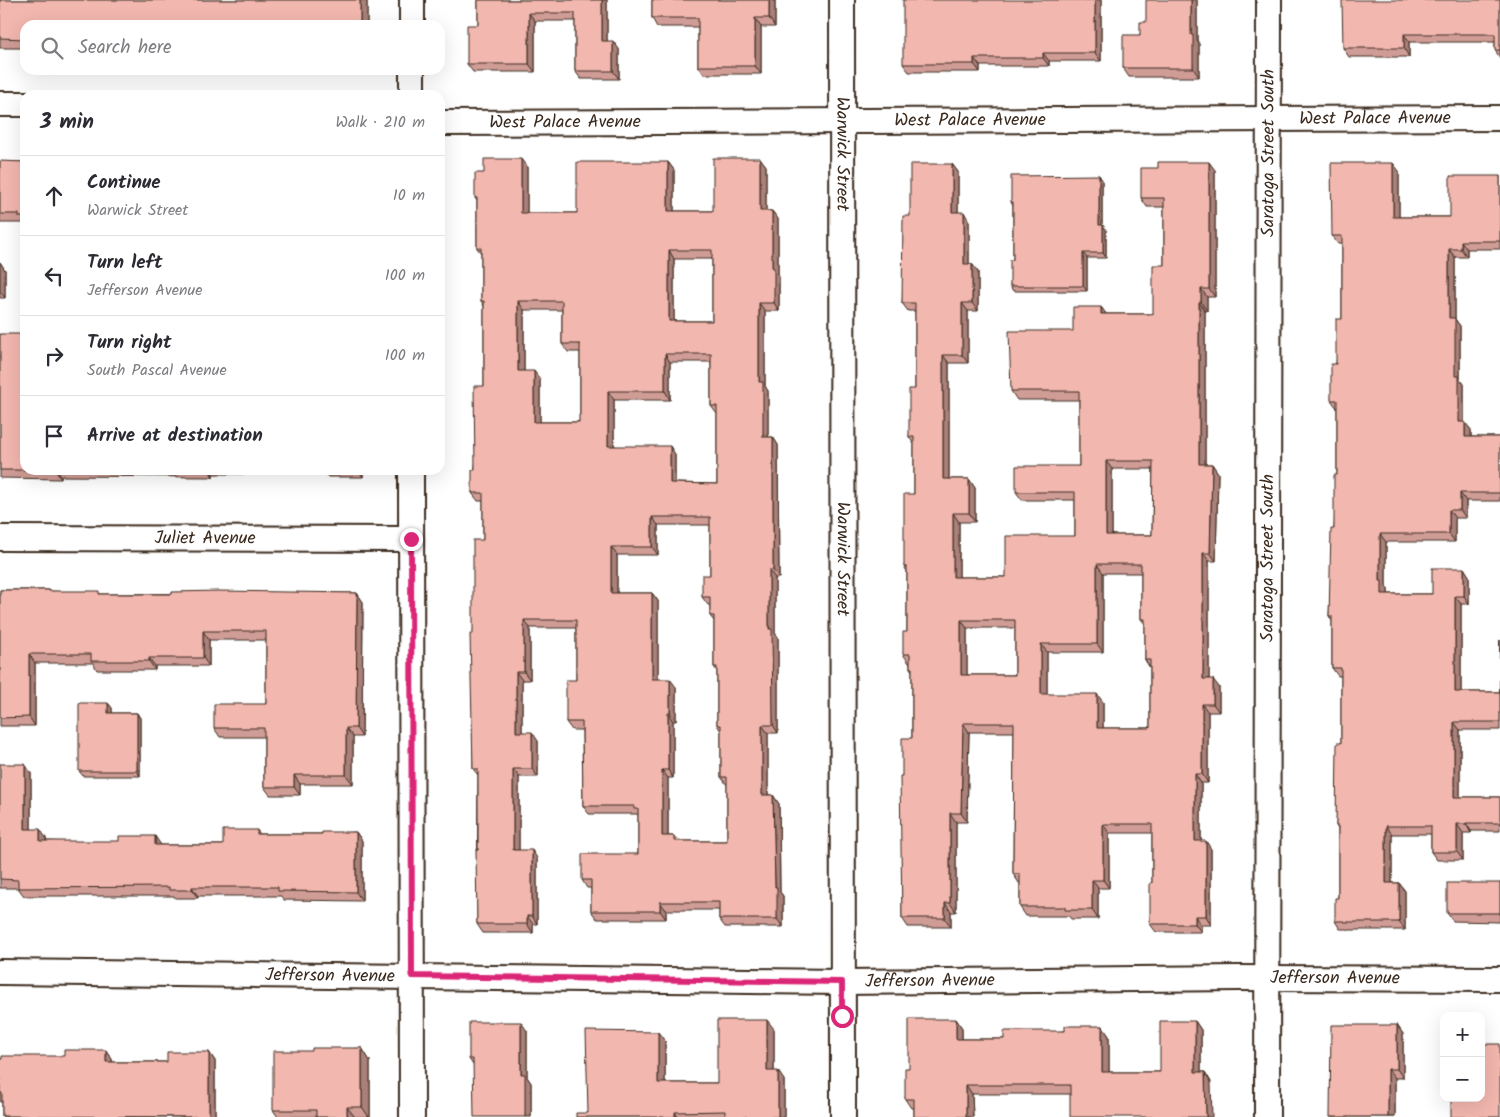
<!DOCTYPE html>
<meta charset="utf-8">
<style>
:root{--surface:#fff;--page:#f2f2f3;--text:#2b2b33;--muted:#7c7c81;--line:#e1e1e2}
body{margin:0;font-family:Kalam,sans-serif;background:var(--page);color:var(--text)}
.controls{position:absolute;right:15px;bottom:15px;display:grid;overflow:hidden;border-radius:10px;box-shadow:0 5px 20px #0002}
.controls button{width:45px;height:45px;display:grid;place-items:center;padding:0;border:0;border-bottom:1px solid var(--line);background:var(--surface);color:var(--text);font:25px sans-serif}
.stop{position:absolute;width:15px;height:15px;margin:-11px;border:4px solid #db2777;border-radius:50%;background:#fff}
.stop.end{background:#db2777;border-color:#fff;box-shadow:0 1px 5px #0008}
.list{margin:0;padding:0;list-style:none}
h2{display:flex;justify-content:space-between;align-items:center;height:65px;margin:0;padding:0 20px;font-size:21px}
h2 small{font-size:16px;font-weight:400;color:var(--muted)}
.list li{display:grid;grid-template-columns:32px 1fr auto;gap:15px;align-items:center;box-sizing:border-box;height:80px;padding:0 20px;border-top:1px solid var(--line)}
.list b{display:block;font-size:19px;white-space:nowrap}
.list p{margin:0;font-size:16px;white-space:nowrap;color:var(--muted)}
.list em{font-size:16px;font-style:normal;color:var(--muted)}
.icon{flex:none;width:28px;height:28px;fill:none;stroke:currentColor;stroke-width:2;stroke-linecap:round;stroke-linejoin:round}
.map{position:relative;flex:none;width:1500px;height:1117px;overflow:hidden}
.search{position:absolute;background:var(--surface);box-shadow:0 5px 20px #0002;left:20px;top:20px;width:425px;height:55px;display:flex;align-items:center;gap:12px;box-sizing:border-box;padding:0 18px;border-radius:15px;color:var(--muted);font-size:19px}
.panel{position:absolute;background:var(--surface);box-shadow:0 5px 20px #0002;left:20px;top:90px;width:425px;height:385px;border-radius:15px}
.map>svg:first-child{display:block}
</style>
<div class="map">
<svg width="1500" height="1117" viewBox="0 0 1500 1117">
<rect width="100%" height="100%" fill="#fff"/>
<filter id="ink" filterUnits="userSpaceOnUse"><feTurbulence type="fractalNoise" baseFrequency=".02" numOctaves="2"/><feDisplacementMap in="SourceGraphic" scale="10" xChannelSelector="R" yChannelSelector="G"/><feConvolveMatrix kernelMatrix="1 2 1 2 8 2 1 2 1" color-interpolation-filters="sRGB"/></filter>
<g filter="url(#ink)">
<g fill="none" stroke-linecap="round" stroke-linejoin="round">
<!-- street casing -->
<g stroke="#3b2a1e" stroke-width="28">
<g id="street">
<polyline points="412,0 412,25"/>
<path id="s1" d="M842,0L843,1117"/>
<polyline points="412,70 412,95"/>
<polyline points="0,104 25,104"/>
<path id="s2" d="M440,123L1500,118"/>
<polyline points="411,470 412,1117"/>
<path id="s3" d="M0,538L411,539"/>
<path id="s4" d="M0,972L842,982L1238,978L1500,979"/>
<path id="s5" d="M1267,1117L1269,0"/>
</g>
</g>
<!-- street -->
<use href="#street" stroke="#fff" stroke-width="24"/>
</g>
<!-- wall -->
<g fill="#d09d96" stroke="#3b2a1e" fill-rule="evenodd">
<polygon points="0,0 367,0 367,25 25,25 25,48 0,48"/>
<polygon points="478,0 607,0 607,41 619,49 619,79 581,79 575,71 575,21 535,21 535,72 473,72 467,64 478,25"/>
<polygon points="652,0 775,0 775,27 761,27 761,74 704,74 698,66 698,27 657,27 652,18"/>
<polygon points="1101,0 1101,61 1049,61 1049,66 980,66 980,72 909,72 903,64"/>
<polygon points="1197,0 1197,40 1199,44 1199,77 1129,77 1123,68 1146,22"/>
<polygon points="1500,0 1500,58 1495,50 1495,42 1409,42 1409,57 1349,57 1343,48"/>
<path d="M760,158L766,166V211H772L778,219V274L779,277V311H765V386L768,391V437H773L778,445L779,578H775V633L778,637V733H768V795H773L779,804L780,892L783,896V927H725L719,919V910H666V919H597L591,911V888H587L582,880L638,854V814H589L583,806L582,730H572L566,722L576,680V628H530V680H522V732L538,741V777H519V850L537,858V924H533V933H483L477,924L478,775L473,769V634L483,540V501H478L472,493L484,386V306L481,301V253L477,248V201L475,198L484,173L527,167V213H577L668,162L674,170V211H713ZM674,259H712V321H674ZM524,310H562V344L568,352H580V415L579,422H540V379L524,371ZM670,362H711V406L717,414V484L675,483V454L614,446V400H670ZM658,525H710V575L702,597L708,605H710V616L714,621V667L717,671V725L721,731V777L727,785V841H678L674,836H668V778H673V721H676V687L658,679V601L652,593H617V555H658Z"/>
<polygon points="0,162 25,162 25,226 23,223 0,223"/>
<path d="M952,164L958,172V212L969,221V264H972L978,272V311H968V363H949V479H969L975,488V522H959V577H1006L1075,536V500H1022L1016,492L1079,466V400H1017L1011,391L1073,331L1101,307L1106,314H1153L1164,265V207H1147L1141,198L1215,170V297H1207V311H1205V464H1212L1218,473L1216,561H1209V679L1219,687V712H1208V783H1201V841L1211,849V925H1201V932H1156L1150,924L1152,883V833H1109V888H1098V919H1071L1069,916H1026L1020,907V883H1019L1013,874L1014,732H969L967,822H956V912H951V927H908L902,918V776L912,738V671L910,668V663H909L903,654L907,632V571L904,567L914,494V444L909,437L915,389V311H908L902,303L910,216ZM1112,469H1153L1152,535H1112ZM1103,573H1141V619L1145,624V660L1150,668V728H1103V702L1047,694V652H1103ZM967,628H1015V675H967Z"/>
<polygon points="1399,171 1399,217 1450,217 1500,176 1500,249 1467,249 1467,257 1455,257 1455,319 1460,326 1460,379 1464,384 1464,422 1471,430 1471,437 1500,437 1500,501 1466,501 1466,518 1455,518 1455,542 1386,542 1386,586 1388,589 1388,594 1432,594 1464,568 1469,576 1469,604 1461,604 1461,692 1500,692 1500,640 1500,730 1460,730 1460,797 1500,797 1500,831 1471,831 1471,833 1463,833 1463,860 1437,860 1431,852 1431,834 1392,834 1392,883 1399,883 1405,891 1405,930 1349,930 1348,929 1340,929 1335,921 1338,898 1338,829 1336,826 1341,743 1341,676 1338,676 1332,668 1332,621 1329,616 1337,475 1337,408 1331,400 1342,319 1342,244 1338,244 1332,236"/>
<polygon points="1099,175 1102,180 1102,225 1106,230 1106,258 1087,258 1087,291 1013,291 1010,286 1013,260 1013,206 1011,202"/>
<polygon points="0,262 5,270 5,298 0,298"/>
<polygon points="0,334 25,470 265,470 265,474 213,474 213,477 61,476 61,479 0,478"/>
<polygon points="323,470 363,470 363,477 328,477"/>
<polygon points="0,590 49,590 50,591 102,594 357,593 363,602 362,737 353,737 353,784 300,784 300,795 270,795 264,787 264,737 220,737 214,728 266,704 266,640 209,640 209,666 155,666 155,670 97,670 93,663 35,663 35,726 0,726"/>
<polygon points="108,703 112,708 112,713 137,713 140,718 140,776 83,776 79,771"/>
<polygon points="0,764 31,773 31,829 46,838 46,841 161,845 223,845 257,830 260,834 322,834 356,832 362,841 362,901 284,900 281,896 198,896 198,898 175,898 174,896 24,896 18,888 0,888"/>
<polygon points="1500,883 1500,922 1453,921 1447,913"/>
<polygon points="956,1019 962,1028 962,1039 1004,1039 1102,1026 1109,1036 1109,1072 1160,1072 1195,1021 1201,1030 1201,1072 1205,1072 1211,1082 1070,1094 972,1094 973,1117 914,1117 914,1108 911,1108 905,1099 909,1068"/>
<polygon points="1397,1025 1403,1034 1403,1078 1395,1078 1395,1117 1330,1117"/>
<polygon points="774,1029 774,1071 784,1080 784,1117 576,1117 588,1113 665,1041 665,1083 717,1083"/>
<polygon points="527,1031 527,1077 531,1083 531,1117 473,1065 469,1059"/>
<polygon points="362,1048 370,1061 370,1117 278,1117 273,1110 312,1051"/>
<polygon points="209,1052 215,1061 215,1117 3,1117 2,1116 2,1102 0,1102 0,1059 112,1059 112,1062 167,1062"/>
</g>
<!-- shaded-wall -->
<g fill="#a9807a" stroke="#3b2a1e">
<rect x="360" y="0" width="7" height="25"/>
<polygon points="602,0 607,0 607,49 602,41"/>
<polygon points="769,0 775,0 775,27 769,18"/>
<polygon points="1095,0 1101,0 1101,61 1095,53"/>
<polygon points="1191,0 1197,0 1197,40 1199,44 1199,77 1193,68 1191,35"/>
<polygon points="529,13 535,21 535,72 529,64"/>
<polygon points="755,18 761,27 761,74 755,66"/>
<polygon points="1404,34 1409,42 1409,57 1404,48"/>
<polygon points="613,41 619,49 619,79 613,71"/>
<polygon points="1043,53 1049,61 1049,66 1043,58"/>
<polygon points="974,58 980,66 980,72 974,64"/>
<polygon points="760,158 766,166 766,219 760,211"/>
<polygon points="521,159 527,167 527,221 521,213"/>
<polygon points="668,162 674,170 674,219 668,211"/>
<polygon points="1209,162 1215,170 1215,297 1209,289"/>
<polygon points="1393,163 1399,171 1399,225 1393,217"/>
<polygon points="952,164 958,172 958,221 952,212"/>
<polygon points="1099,175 1102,180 1102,230 1099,225"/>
<polygon points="772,211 778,219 778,274 779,277 779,311 774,303 772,268"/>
<polygon points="964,212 969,221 969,272 964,264"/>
<polygon points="1103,225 1106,230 1106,258 1103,253"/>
<polygon points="1461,241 1467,249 1467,257 1461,249"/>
<polygon points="1449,249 1455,257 1455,319 1460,326 1460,379 1464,384 1464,430 1459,422 1449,318"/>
<polygon points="669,250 674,259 674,329 669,321"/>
<polygon points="1083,253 1087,258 1087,291 1083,286"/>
<polygon points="0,262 5,270 5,298 0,291"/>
<polygon points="972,264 978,272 978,311 972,303"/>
<polygon points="1201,289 1207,297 1207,311 1201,302"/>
<polygon points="518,301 524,310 524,379 518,371"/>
<polygon points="1199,302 1205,311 1205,473 1199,464"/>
<polygon points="759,303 765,311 765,386 768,391 768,445 763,437 759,382"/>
<polygon points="962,303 968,311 968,363 962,355"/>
<polygon points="1101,307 1107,315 1101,314"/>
<polygon points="665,354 670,362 670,400 665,391"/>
<polygon points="943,355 949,363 949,488 943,479"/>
<polygon points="534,371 540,379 540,431 534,422"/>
<polygon points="608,391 614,400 614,454 608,446"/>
<polygon points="1465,422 1471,430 1471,445 1465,437"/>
<polygon points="773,437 778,445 779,578 773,570"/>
<polygon points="670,446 675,454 675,491 670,483"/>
<polygon points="1106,461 1112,469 1112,544 1106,535"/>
<polygon points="1212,464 1218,473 1216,561 1210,553"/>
<polygon points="55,470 57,470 61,476 61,479"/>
<polygon points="209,470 210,470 213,474 213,477"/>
<polygon points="358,470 363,470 363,477"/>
<polygon points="969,479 975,488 975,522 969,513"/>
<polygon points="1460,493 1466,501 1466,518 1460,510"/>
<polygon points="1449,510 1455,518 1455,542 1449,534"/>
<polygon points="953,513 959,522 959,586 953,577"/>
<polygon points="652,517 658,525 658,555 652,547"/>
<polygon points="1380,534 1386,542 1386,586 1388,589 1388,602 1382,594 1380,581"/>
<polygon points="611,547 617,555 617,601 611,593"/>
<polygon points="1203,553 1209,561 1209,687 1203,679"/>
<polygon points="1097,564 1103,573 1103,652 1097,644"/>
<polygon points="1464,568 1469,576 1469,604 1464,596"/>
<polygon points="769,570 775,578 775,633 778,637 778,733 773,725 769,629"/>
<polygon points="357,593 363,602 362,737 356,728"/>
<polygon points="652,593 658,601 658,687 652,679"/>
<polygon points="1455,596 1461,604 1461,700 1455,692"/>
<polygon points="524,620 530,628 530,680 524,672"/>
<polygon points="961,620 967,628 967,684 961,675"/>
<polygon points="203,631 209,640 209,666 203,658"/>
<polygon points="1041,644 1047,652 1047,702 1041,694"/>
<polygon points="29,654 35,663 35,726 29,717"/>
<polygon points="149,658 155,666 155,670 149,661"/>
<polygon points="516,672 522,680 522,741 516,732"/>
<polygon points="670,679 676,687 676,721 670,713"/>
<polygon points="1213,679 1219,687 1219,712 1213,704"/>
<polygon points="1097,694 1103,702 1103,736 1097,728"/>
<polygon points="108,703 112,708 112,718 108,713"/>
<polygon points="1202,704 1208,712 1208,783 1202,774"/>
<polygon points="137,713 140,718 140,776 137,771"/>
<polygon points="668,713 673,721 673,778 668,770"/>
<polygon points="1454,722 1460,730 1460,805 1454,797"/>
<polygon points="963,723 969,732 967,822 961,813"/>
<polygon points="762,725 768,733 768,804 762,795"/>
<polygon points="346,728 353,737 353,784 346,775"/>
<polygon points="532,732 538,741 538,777 532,769"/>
<polygon points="25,764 31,773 31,838 25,829"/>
<polygon points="513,769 519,777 519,858 513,850"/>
<polygon points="662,770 668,778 668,845 662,836"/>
<polygon points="1195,774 1201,783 1201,849 1195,841"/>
<polygon points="294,775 300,784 300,795 294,787"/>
<polygon points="773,795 779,804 780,892 783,896 783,927 777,919 775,887"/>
<polygon points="950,813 956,822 956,912 950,903"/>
<polygon points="1466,823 1471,831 1471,833 1466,824"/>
<polygon points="1103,824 1109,833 1109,888 1103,880"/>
<polygon points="1457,824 1463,833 1463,860 1457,852"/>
<polygon points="1386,826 1392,834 1392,891 1386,883"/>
<polygon points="40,829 46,838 46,850 40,841"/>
<polygon points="356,832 362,841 362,901 356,892"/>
<polygon points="155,836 161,845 161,854 155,845"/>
<polygon points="1206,841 1211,849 1211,925 1206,916"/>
<polygon points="532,850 537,858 537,924 532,916"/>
<polygon points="1092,880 1098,888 1098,919 1092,910"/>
<polygon points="1399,883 1405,891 1405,930 1399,922"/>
<polygon points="192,887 198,896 198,898 192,890"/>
<polygon points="660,902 666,910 666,919 660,911"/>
<polygon points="945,903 951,912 951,927 945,918"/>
<polygon points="527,916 533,924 533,933 527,924"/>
<polygon points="1195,916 1201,925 1201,932 1195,924"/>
<polygon points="956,1019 962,1028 962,1048 956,1039"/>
<polygon points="767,1020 774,1029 774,1080 767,1071"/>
<polygon points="1195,1021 1201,1030 1201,1082 1195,1072"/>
<polygon points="521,1022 527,1031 527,1077 531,1083 531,1117 525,1117 521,1074"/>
<polygon points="1397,1025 1403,1034 1403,1078 1397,1069"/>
<polygon points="1102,1026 1109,1036 1109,1082 1102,1072"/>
<polygon points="658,1032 665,1041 665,1092 658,1083"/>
<polygon points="362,1048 370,1061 370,1117 369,1117 362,1107"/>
<polygon points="106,1050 112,1059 112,1071 106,1062"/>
<polygon points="209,1052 215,1061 215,1117 209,1117"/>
<polygon points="1388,1069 1395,1078 1395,1117 1388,1117"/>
<polygon points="778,1071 784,1080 784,1117 778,1117"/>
<polygon points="1205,1072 1211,1082 1212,1117 1206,1117"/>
<polygon points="966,1085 972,1094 973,1117 966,1117"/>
<polygon points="347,1107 355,1117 347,1117"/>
<polygon points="675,1112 678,1117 675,1117"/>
</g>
<!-- building -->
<g fill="#f2b7af" stroke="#3b2a1e" fill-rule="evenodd">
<polygon points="0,0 360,0 360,25 25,25 25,39 0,38"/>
<polygon points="478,0 602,0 602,41 613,41 613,71 575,71 575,13 529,13 529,64 467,64 467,25 478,25"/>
<polygon points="652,0 769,0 769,18 755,18 755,66 698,66 698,18 652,18"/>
<polygon points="903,0 1095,0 1095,53 1043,53 1043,58 974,58 974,64 903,64"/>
<polygon points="1146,0 1191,0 1191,35 1193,35 1193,68 1123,68 1123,35 1140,35 1140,22 1146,22"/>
<polygon points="1342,0 1500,0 1500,50 1495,50 1495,34 1404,34 1404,48 1343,48"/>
<path d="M713,158H760V211H772V268H774V303H759V382H763V437H773V570H769V629H772L773,725H762V795H773L775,887H777V919H719V902H660V911H591V880H582V854H638V809H634V806H583L582,722H566V680H576V620H524V672H516V732H532V769H513V850H532V916H527V924H477L476,850H478V769H473L470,634H473V540H483V493H472V470H475L474,386H484V301H481V248H477V198H475V173H484V159H521V213H577V162H668V211H713ZM669,250H712V321H669ZM518,301H562V344H580V415H579V422H534V371H518ZM665,354H711V406H717V484L670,483V446H608V391H665ZM652,517H710V575H702V597H710V616H714V667H717V725H721V777H727V841H674V836H662V770H668V713H670V679H652V593H611V547H652Z"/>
<polygon points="0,161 25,162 25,217 19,217 19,214 0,214"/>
<path d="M1158,162H1209V289H1201V302H1199V464H1212L1210,553H1203V679H1213V704H1202V774H1195V841H1206V916H1195V924H1150V883H1152V824H1103V880H1092V910H1065V907H1020V874H1013L1014,723H963L961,813H950V903H945V918H902L900,776H902V738H912V668H910V654H903V632H907V567H904V494H914V437H909V389H915V303H902L903,216H910V164H952V212H964V264H972V303H962V355H943V479H969V513H953V577H1006V536H1075V492H1016V466H1079V391H1011L1009,331H1073V307H1101V314H1153V265H1164V198H1141V168H1158ZM1106,461H1153L1152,535H1106ZM1097,564H1141V619H1145V660H1150V728H1097V694H1041V644H1097ZM961,620H1015V675H961Z"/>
<polygon points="1331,163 1393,163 1393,217 1450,217 1450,176 1500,176 1500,241 1461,241 1461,249 1449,249 1449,318 1455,318 1455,376 1459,376 1459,422 1465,422 1465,437 1500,437 1500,493 1460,493 1460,510 1449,510 1449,534 1380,534 1380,581 1382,581 1382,594 1432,594 1432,568 1464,568 1464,596 1455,596 1455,692 1500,692 1500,640 1500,722 1454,722 1454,797 1500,797 1500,823 1466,823 1466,824 1457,824 1457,852 1431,852 1431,826 1386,826 1386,883 1399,883 1399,922 1344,922 1344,921 1335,921 1335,898 1338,898 1338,826 1336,826 1337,743 1341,743 1341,668 1332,668 1332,616 1329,616 1331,529 1334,529 1334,475 1337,475 1337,400 1331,400 1331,364 1336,364 1336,319 1342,319 1342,236 1332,236"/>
<polygon points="1099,175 1099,225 1103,225 1103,253 1083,253 1083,286 1010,286 1010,260 1013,260 1013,202 1011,202 1011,176"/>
<rect x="0" y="334" width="25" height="136"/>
<polygon points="0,590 49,590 49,591 99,591 99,594 172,594 172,592 218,591 357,593 356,728 346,728 346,775 294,775 294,787 264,787 264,728 214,728 214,704 266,704 266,631 203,631 203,658 149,658 149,661 91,661 91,654 29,654 29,717 0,718"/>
<polygon points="79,703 108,703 108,713 137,713 137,771 79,771"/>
<polygon points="0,764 25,764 25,829 40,829 40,841 119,841 119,836 155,836 155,845 223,845 223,830 257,830 257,834 322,834 322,832 356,832 356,892 278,891 278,887 192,887 192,890 169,890 169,887 18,888 18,880 0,879"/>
<rect x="1447" y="883" width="53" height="30"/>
<polygon points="909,1019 956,1019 956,1039 1004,1039 1004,1031 1065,1031 1065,1026 1102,1026 1102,1072 1160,1072 1160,1021 1195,1021 1195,1072 1205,1072 1206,1117 1070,1117 1070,1085 966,1085 966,1117 914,1117 914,1099 905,1099 905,1068 909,1068"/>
<polygon points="717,1020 767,1020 767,1071 778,1071 778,1117 725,1117 725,1111 675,1112 675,1117 576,1117 576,1113 588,1113 586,1031 658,1032 658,1083 717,1083"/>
<polygon points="469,1022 521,1022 521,1074 525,1074 525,1117 474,1117 473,1059 469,1059"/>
<polygon points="1331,1025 1397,1025 1397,1069 1388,1069 1388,1117 1330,1117"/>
<rect x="1443" y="1044" width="1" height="30"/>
<polygon points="1481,1044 1500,1044 1500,1117 1451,1117 1451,1098 1481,1098"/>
<polygon points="312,1048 362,1048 362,1107 347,1107 347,1117 316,1117 316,1110 273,1110 273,1051 312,1051"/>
<polygon points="64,1050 106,1050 106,1062 167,1062 167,1052 209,1052 209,1117 2,1116 2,1093 0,1093 0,1059 2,1059 2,1056 64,1056"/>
</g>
</g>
<g fill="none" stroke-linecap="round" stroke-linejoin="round" filter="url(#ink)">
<!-- route -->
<polyline stroke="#db2777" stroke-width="6" points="411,539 412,976 842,982 842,1016"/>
</g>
<g text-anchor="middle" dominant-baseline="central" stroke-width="4.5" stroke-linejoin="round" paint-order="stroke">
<!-- street labels -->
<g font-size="18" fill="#3b2a1e" stroke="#fff">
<text stroke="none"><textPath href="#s2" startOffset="935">West Palace Avenue</textPath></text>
<text stroke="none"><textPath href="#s2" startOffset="530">West Palace Avenue</textPath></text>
<text stroke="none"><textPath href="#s2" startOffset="125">West Palace Avenue</textPath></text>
<text stroke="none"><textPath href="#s1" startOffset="154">Warwick Street</textPath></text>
<text stroke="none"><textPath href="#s5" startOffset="964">Saratoga Street South</textPath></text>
<text stroke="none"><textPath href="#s3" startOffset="205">Juliet Avenue</textPath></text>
<text stroke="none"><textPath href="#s1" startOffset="559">Warwick Street</textPath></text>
<text stroke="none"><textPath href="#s5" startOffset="559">Saratoga Street South</textPath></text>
<text stroke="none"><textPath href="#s4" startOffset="330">Jefferson Avenue</textPath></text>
<text stroke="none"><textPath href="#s4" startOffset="1335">Jefferson Avenue</textPath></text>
<text stroke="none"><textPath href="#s4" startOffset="930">Jefferson Avenue</textPath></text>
</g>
</g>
</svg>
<div class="controls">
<button>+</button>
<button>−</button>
</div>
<div class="stop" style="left:842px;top:1016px"></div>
<div class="stop end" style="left:411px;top:539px"></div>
<div class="search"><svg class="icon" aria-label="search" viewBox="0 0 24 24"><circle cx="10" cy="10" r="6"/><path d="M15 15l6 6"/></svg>Search here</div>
<section class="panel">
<h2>3 min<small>Walk · 210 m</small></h2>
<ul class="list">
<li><svg class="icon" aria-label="ahead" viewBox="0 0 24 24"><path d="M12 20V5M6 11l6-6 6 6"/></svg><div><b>Continue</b><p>Warwick Street</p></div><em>10 m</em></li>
<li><svg class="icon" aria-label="left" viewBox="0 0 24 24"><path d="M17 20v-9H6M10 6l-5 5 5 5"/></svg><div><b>Turn left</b><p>Jefferson Avenue</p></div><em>100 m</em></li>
<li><svg class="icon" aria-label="right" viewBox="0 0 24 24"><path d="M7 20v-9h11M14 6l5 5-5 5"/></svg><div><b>Turn right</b><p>South Pascal Avenue</p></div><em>100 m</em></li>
<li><svg class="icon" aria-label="arrive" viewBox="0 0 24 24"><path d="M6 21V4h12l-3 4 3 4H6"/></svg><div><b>Arrive at destination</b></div></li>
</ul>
</section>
</div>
